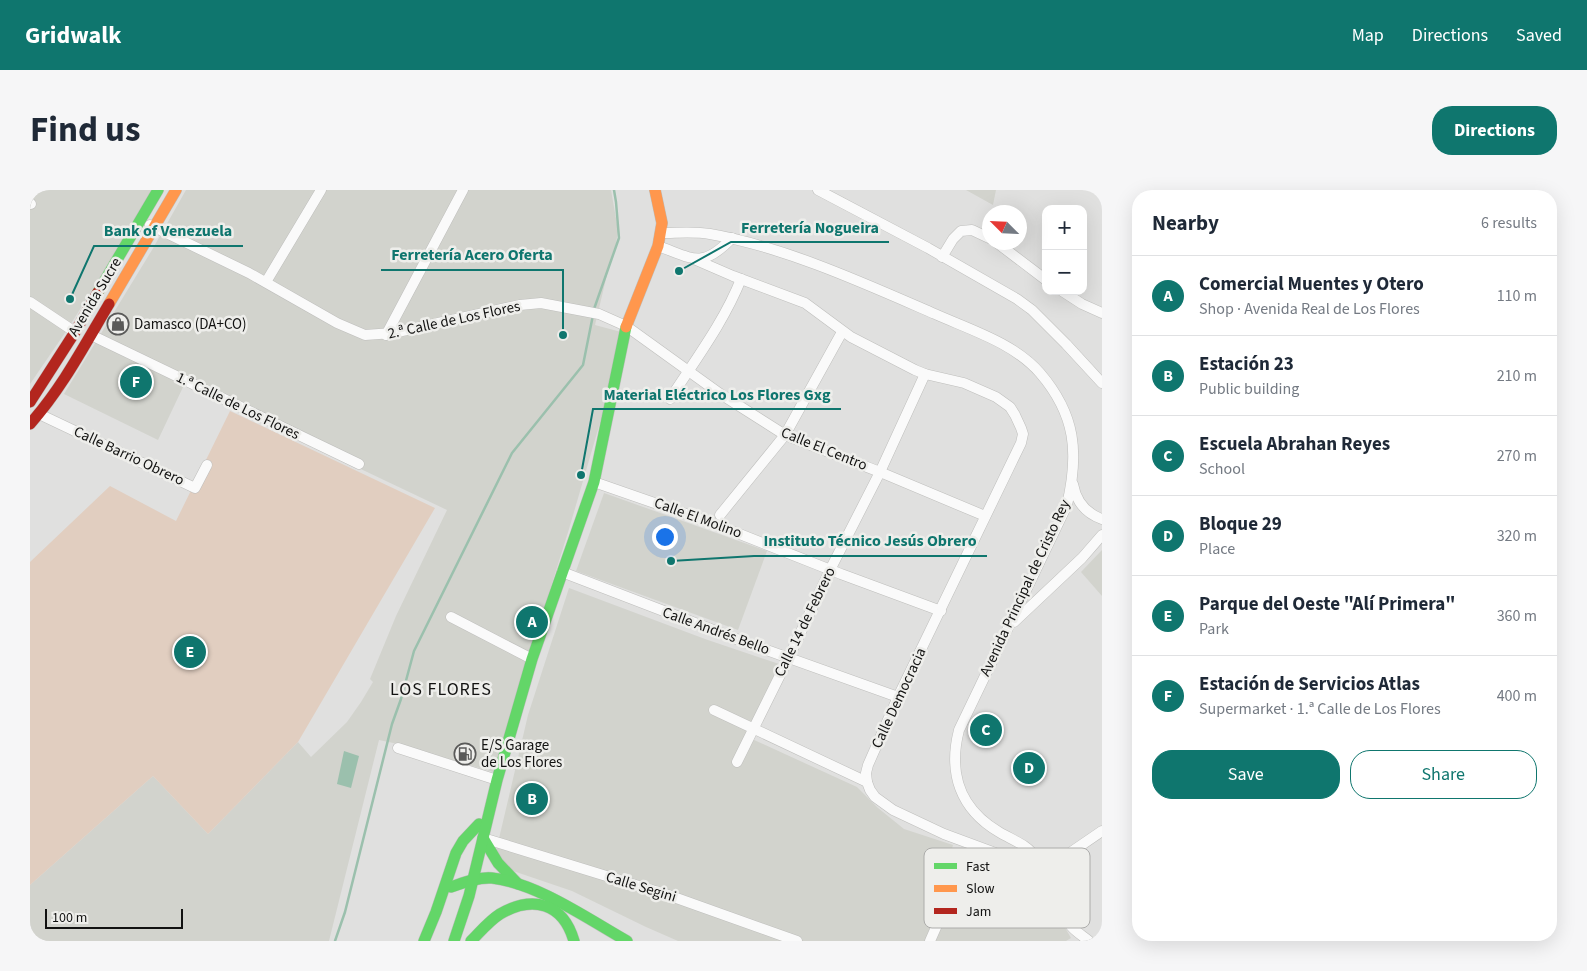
<!DOCTYPE html>
<meta charset="utf-8">
<style>
:root{--surface:#fff;--page:#f6f6f7;--text:#1f2937;--muted:#747a83;--line:#e0e1e3;--accent:#0f766e}
body{margin:0;font-family:"Source Sans 3",sans-serif;background:var(--page);color:var(--text)}
.controls{position:absolute;right:15px;top:15px;display:grid;overflow:hidden;border-radius:10px;box-shadow:0 5px 20px #0002}
.controls button{width:45px;height:45px;display:grid;place-items:center;padding:0;border:0;border-bottom:1px solid var(--line);background:var(--surface);color:var(--text);font:25px sans-serif}
.compass{position:absolute;left:952px;top:15px;width:45px;height:45px;border-radius:50%;background:var(--surface);box-shadow:0 5px 20px #0002;rotate:294deg}
.scale{position:absolute;left:15px;bottom:12px;width:138px;box-sizing:border-box;padding-left:5px;border:2px solid #121211;border-top:0;font-size:14px;line-height:18px;white-space:nowrap;color:#121211;-webkit-text-stroke:4px #eeeeeb;paint-order:stroke}
.you{position:absolute;left:634px;top:346px;width:18px;height:18px;margin:-12px;border:4px solid #fff;border-radius:50%;background:#1a73e8;box-shadow:0 0 0 8px #1a73e833}
.badge{display:grid;place-items:center;width:32px;height:32px;border-radius:50%;background:var(--accent);color:#fff;font-size:16px;font-weight:700}
.pin{position:absolute;translate:-50% -50%;border:2px solid #fff;box-shadow:0 1px 5px #0006}
.list{margin:0;padding:0;list-style:none}
h2{display:flex;justify-content:space-between;align-items:center;height:65px;margin:0;padding:0 20px;font-size:21px}
h2 small{font-size:16px;font-weight:400;color:var(--muted)}
.list li{display:grid;grid-template-columns:32px 1fr auto;gap:15px;align-items:center;box-sizing:border-box;height:80px;padding:0 20px;border-top:1px solid var(--line)}
.list b{display:block;font-size:19px;white-space:nowrap}
.list p{margin:0;font-size:16px;white-space:nowrap;color:var(--muted)}
.list em{font-size:16px;font-style:normal;color:var(--muted)}
.actions{display:flex;gap:10px;padding:15px 20px}
.actions a{flex:1;padding:11px 0;border:1px solid var(--accent);border-radius:20px;text-align:center;font-size:18px;color:var(--accent)}
.actions .main{background:var(--accent);color:#fff}
.map{position:relative;flex:none;width:1072px;height:751px;overflow:hidden;border-radius:20px}
header{display:flex;align-items:center;gap:30px;box-sizing:border-box;height:70px;padding:0 25px;background:var(--accent);color:#fff}
header strong{font-size:24px}
nav{display:flex;gap:28px;margin-inline-start:auto;font-size:18px}
.intro{display:flex;align-items:center;justify-content:space-between;box-sizing:border-box;height:120px;padding:0 30px}
h1{margin:0;font-size:35px}
.button{padding:12px 22px;border-radius:20px;background:var(--accent);color:#fff;font-size:18px;font-weight:700}
main{display:flex;gap:30px;padding:0 30px}
aside{flex:1;background:var(--surface);border-radius:20px;box-shadow:0 5px 20px #0002}
.map>svg:first-child{display:block}
</style>
<header>
<strong>Gridwalk</strong>
<nav><a>Map</a><a>Directions</a><a>Saved</a></nav>
</header>
<div class="intro"><h1>Find us</h1><a class="button">Directions</a></div>
<main>
<div class="map">
<svg width="1072" height="751" viewBox="0 0 1072 751">
<rect width="100%" height="100%" fill="#e0e0df"/>
<!-- built -->
<g fill="#d2d3cd">
<polygon points="0,0 124,0 39,137 0,194"/>
<polygon points="156,0 581,0 588,40 586,54 581,68 565,135 591,142 576,212 539,339 463,582 368,554 349,550 299,751 0,751 0,695 123,586 178,644 268,552 281,567 317,532 331,512 343,492 340,489 366,426 417,320 154,195 128,250 34,204 122,60"/>
<polygon points="936,0 966,0 963,15"/>
<polygon points="574,303 737,361 708,440 546,381"/>
<polygon points="1072,360 1072,406 1051,382"/>
<polygon points="539,398 675,449 755,476 722,549 827,597 848,618 874,639 923,655 921,662 1000,690 1013,699 1041,748 1036,751 648,751 616,737 542,701 463,674 498,525"/>
</g>
<!-- green -->
<polygon fill="#e1cec0" points="200,221 405,318 268,552 178,644 123,586 0,695 0,372 80,296 146,331"/>
<!-- water -->
<polygon fill="#9bc0ad" points="314,561 329,566 321,598 307,594"/>
<g fill="none" stroke-linecap="round" stroke-linejoin="round">
<!-- stream -->
<g stroke="#9bc0ad" stroke-width="2.5">
<polyline points="564,119 589,48 586,12 584,0"/>
<polyline points="305,751 315,722 362,534 371,509 384,461 482,263 553,175 563,125"/>
</g>
<!-- street casing -->
<g stroke="#bebebc" stroke-width="11">
<g id="street">
<polyline points="788,0 898,58 987,109 1002,120 1036,154 1072,193"/>
<polyline points="0,13 1,14"/>
<polyline points="120,35 219,83 307,133 335,145 363,143 490,115 511,113 569,124 596,136 689,203 755,245 850,282 955,326"/>
<path d="M631,43C647,43 664,41 680,44C755,57 836,94 905,124C941,140 984,153 1010,183C1046,225 1049,263 1037,315L929,540C918,583 930,619 969,642C982,650 997,654 1006,668C1009,672 1010,678 1012,682C1015,687 1018,691 1020,695C1027,709 1031,724 1041,736C1046,742 1053,746 1059,751"/>
<polyline points="966,52 1016,90"/>
<path d="M628,56C664,69 672,79 702,48"/>
<polyline points="912,67 923,49 931,41 942,40 959,48"/>
<polyline points="666,70 703,86 775,113 821,147 885,180 895,184 934,193 966,207 980,217 985,225 991,238 993,244 991,253 868,507 838,575 836,583 837,592 840,600 845,607 863,620 914,644 987,671 1012,682 1072,641"/>
<polyline points="236,92 291,0"/>
<polyline points="1032,101 1052,114 1072,123"/>
<polyline points="0,112 45,142"/>
<polyline points="61,145 329,274"/>
<polyline points="356,145 433,0"/>
<path d="M640,209C665,170 694,132 711,89"/>
<polyline points="9,224 165,298 177,275"/>
<polyline points="564,292 682,333 811,384 911,421"/>
<path d="M1043,294C1046,311 1055,323 1072,329"/>
<polyline points="690,325 755,245 812,142"/>
<polyline points="532,382 717,453 868,507"/>
<polyline points="421,427 502,469"/>
<polyline points="984,432 1052,368 1072,345"/>
<polyline points="684,520 837,592"/>
<polyline points="368,558 467,590"/>
<polyline points="707,572 759,467 800,380 850,282 895,184"/>
<polyline points="453,648 638,705 767,751"/>
<polyline points="900,751 922,701"/>
</g>
</g>
<!-- fast casing -->
<g stroke="#bebebc" stroke-width="12">
<g id="fast">
<polyline points="68,102 128,0"/>
<polyline points="453,648 468,673 488,694"/>
<path d="M421,697C434,692 448,687 462,688C507,693 558,729 597,751"/>
<polyline points="394,751 406,722 426,663 433,651 449,634"/>
<polyline points="424,751 439,706 467,590 502,469 564,292 596,137"/>
<path d="M441,751C450,742 459,731 470,724C503,705 533,713 544,751"/>
</g>
</g>
<!-- slow casing -->
<g stroke="#bebebc" stroke-width="12">
<g id="slow">
<polyline points="79,114 146,0"/>
<polyline points="596,137 628,56 632,33 625,0"/>
</g>
</g>
<!-- jam casing -->
<g stroke="#bebebc" stroke-width="12">
<g id="jam">
<polyline points="0,212 45,142 68,102"/>
<path d="M0,234C32,198 54,156 79,114"/>
</g>
</g>
<!-- street -->
<use href="#street" stroke="#fafafa" stroke-width="10"/>
<!-- fast -->
<use href="#fast" stroke="#63d668" stroke-width="11"/>
<!-- slow -->
<use href="#slow" stroke="#ff974d" stroke-width="11"/>
<!-- jam -->
<use href="#jam" stroke="#b3261e" stroke-width="11"/>
</g>
<!-- icons -->
<defs>
<g id="shop-ring" transform="scale(1.125)"><circle r="9.5" fill="#eeeeeb" stroke="#5a5a59" stroke-width="1.5"/><path d="M-5-2.5h2.3a2.7 3.5 0 0 1 5.4 0H5L5.5 6h-11ZM-1.5-2.5h3a1.5 2.3 0 0 0-3 0Z" fill="#5a5a59"/></g>
<g id="fuel-ring" transform="scale(1.125)"><circle r="9.5" fill="#eeeeeb" stroke="#5a5a59" stroke-width="1.5"/><path d="M-5.5-6h7V0h2V4h1.3V-2.5L3-4.5l.8-.8L6-3V5H2.5V1h-1V6h-7ZM-4.2-4.7v3.2H.2V-4.7Z" fill="#5a5a59"/></g>
</defs>
<g fill-rule="evenodd">
<use href="#shop-ring" x="88" y="134"/>
<use href="#fuel-ring" x="435" y="564"/>
</g>
<g text-anchor="middle" dominant-baseline="central" stroke-width="5" stroke-linejoin="round" paint-order="stroke">
<!-- street labels -->
<g font-size="15" fill="#121211" stroke="#eeeeeb">
<text transform="translate(65 107) rotate(-59)">Avenida Sucre</text>
<text transform="translate(424 130) rotate(-12)">2.ª Calle de Los Flores</text>
<text transform="translate(208 216) rotate(26)">1.ª Calle de Los Flores</text>
<text transform="translate(794 259) rotate(22)">Calle El Centro</text>
<text transform="translate(99 266) rotate(25)">Calle Barrio Obrero</text>
<text transform="translate(668 328) rotate(20)">Calle El Molino</text>
<text transform="translate(995 398) rotate(-65)">Avenida Principal de Cristo Rey</text>
<text transform="translate(775 432) rotate(-64)">Calle 14 de Febrero</text>
<text transform="translate(686 441) rotate(20)">Calle Andrés Bello</text>
<text transform="translate(869 508) rotate(-65)">Calle Democracia</text>
<text transform="translate(611 697) rotate(17)">Calle Segini</text>
</g>
<!-- poi labels -->
<g font-size="15" fill="#121211" stroke="#eeeeeb" text-anchor="start">
<text x="104" y="134">Damasco (DA+CO)</text>
<text x="451" y="555">E/S Garage<tspan x="451" dy="17">de Los Flores</tspan></text>
</g>
<!-- quarter labels -->
<g font-size="18" letter-spacing="1" fill="#121211" stroke="#eeeeeb">
<text x="411" y="499">LOS FLORES</text>
</g>
</g>
<!-- legend -->
<rect x="894" y="658" width="166" height="80" rx="8" fill="#eeeeeb" stroke="#acacaa" stroke-width="1"/>
<rect x="904" y="673" width="23" height="6" fill="#63d668"/>
<rect x="904" y="695" width="23" height="7" fill="#ff974d"/>
<rect x="904" y="718" width="23" height="6" fill="#b3261e"/>
<g font-size="14" fill="#121211">
<text x="936" y="681">Fast</text>
<text x="936" y="703">Slow</text>
<text x="936" y="726">Jam</text>
</g>
<!-- callouts -->
<path fill="none" stroke="#0f766e" stroke-width="2" d="M649 81L701 52H859M40 109L64 56H213M533 145L533 80H351M551 285L563 219H811M641 371L724 366H957"/>
<g fill="#0f766e" stroke="#eeeeeb" stroke-width="2">
<circle cx="649" cy="81" r="5"/>
<circle cx="40" cy="109" r="5"/>
<circle cx="533" cy="145" r="5"/>
<circle cx="551" cy="285" r="5"/>
<circle cx="641" cy="371" r="5"/>
</g>
<g font-size="16" text-anchor="middle" font-weight="bold" fill="#0f766e" stroke="#eeeeeb" stroke-width="5" stroke-linejoin="round" paint-order="stroke">
<text x="780" y="43">Ferretería Nogueira</text>
<text x="138" y="46">Bank of Venezuela</text>
<text x="442" y="70">Ferretería Acero Oferta</text>
<text x="687" y="210">Material Eléctrico Los Flores Gxg</text>
<text x="840" y="356">Instituto Técnico Jesús Obrero</text>
</g>
</svg>
<div class="controls">
<button>+</button>
<button>−</button>
</div>
<svg class="compass" viewBox="-18 -18 36 36"><path d="M0-13l5 13h-10z" fill="#e53935"/><path d="M0 13l5-13h-10z" fill="#747a83"/></svg>
<div class="scale">100 m</div>
<div class="you"></div>
<div class="pin badge" style="left:502px;top:432px">A</div>
<div class="pin badge" style="left:502px;top:609px">B</div>
<div class="pin badge" style="left:956px;top:540px">C</div>
<div class="pin badge" style="left:999px;top:578px">D</div>
<div class="pin badge" style="left:160px;top:462px">E</div>
<div class="pin badge" style="left:106px;top:192px">F</div>
</div>
<aside>
<h2>Nearby<small>6 results</small></h2>
<ul class="list">
<li><span class="badge">A</span><div><b>Comercial Muentes y Otero</b><p>Shop · Avenida Real de Los Flores</p></div><em>110 m</em></li>
<li><span class="badge">B</span><div><b>Estación 23</b><p>Public building</p></div><em>210 m</em></li>
<li><span class="badge">C</span><div><b>Escuela Abrahan Reyes</b><p>School</p></div><em>270 m</em></li>
<li><span class="badge">D</span><div><b>Bloque 29</b><p>Place</p></div><em>320 m</em></li>
<li><span class="badge">E</span><div><b>Parque del Oeste &quot;Alí Primera&quot;</b><p>Park</p></div><em>360 m</em></li>
<li><span class="badge">F</span><div><b>Estación de Servicios Atlas</b><p>Supermarket · 1.ª Calle de Los Flores</p></div><em>400 m</em></li>
</ul>
<div class="actions"><a class="main">Save</a><a>Share</a></div>
</aside>
</main>
